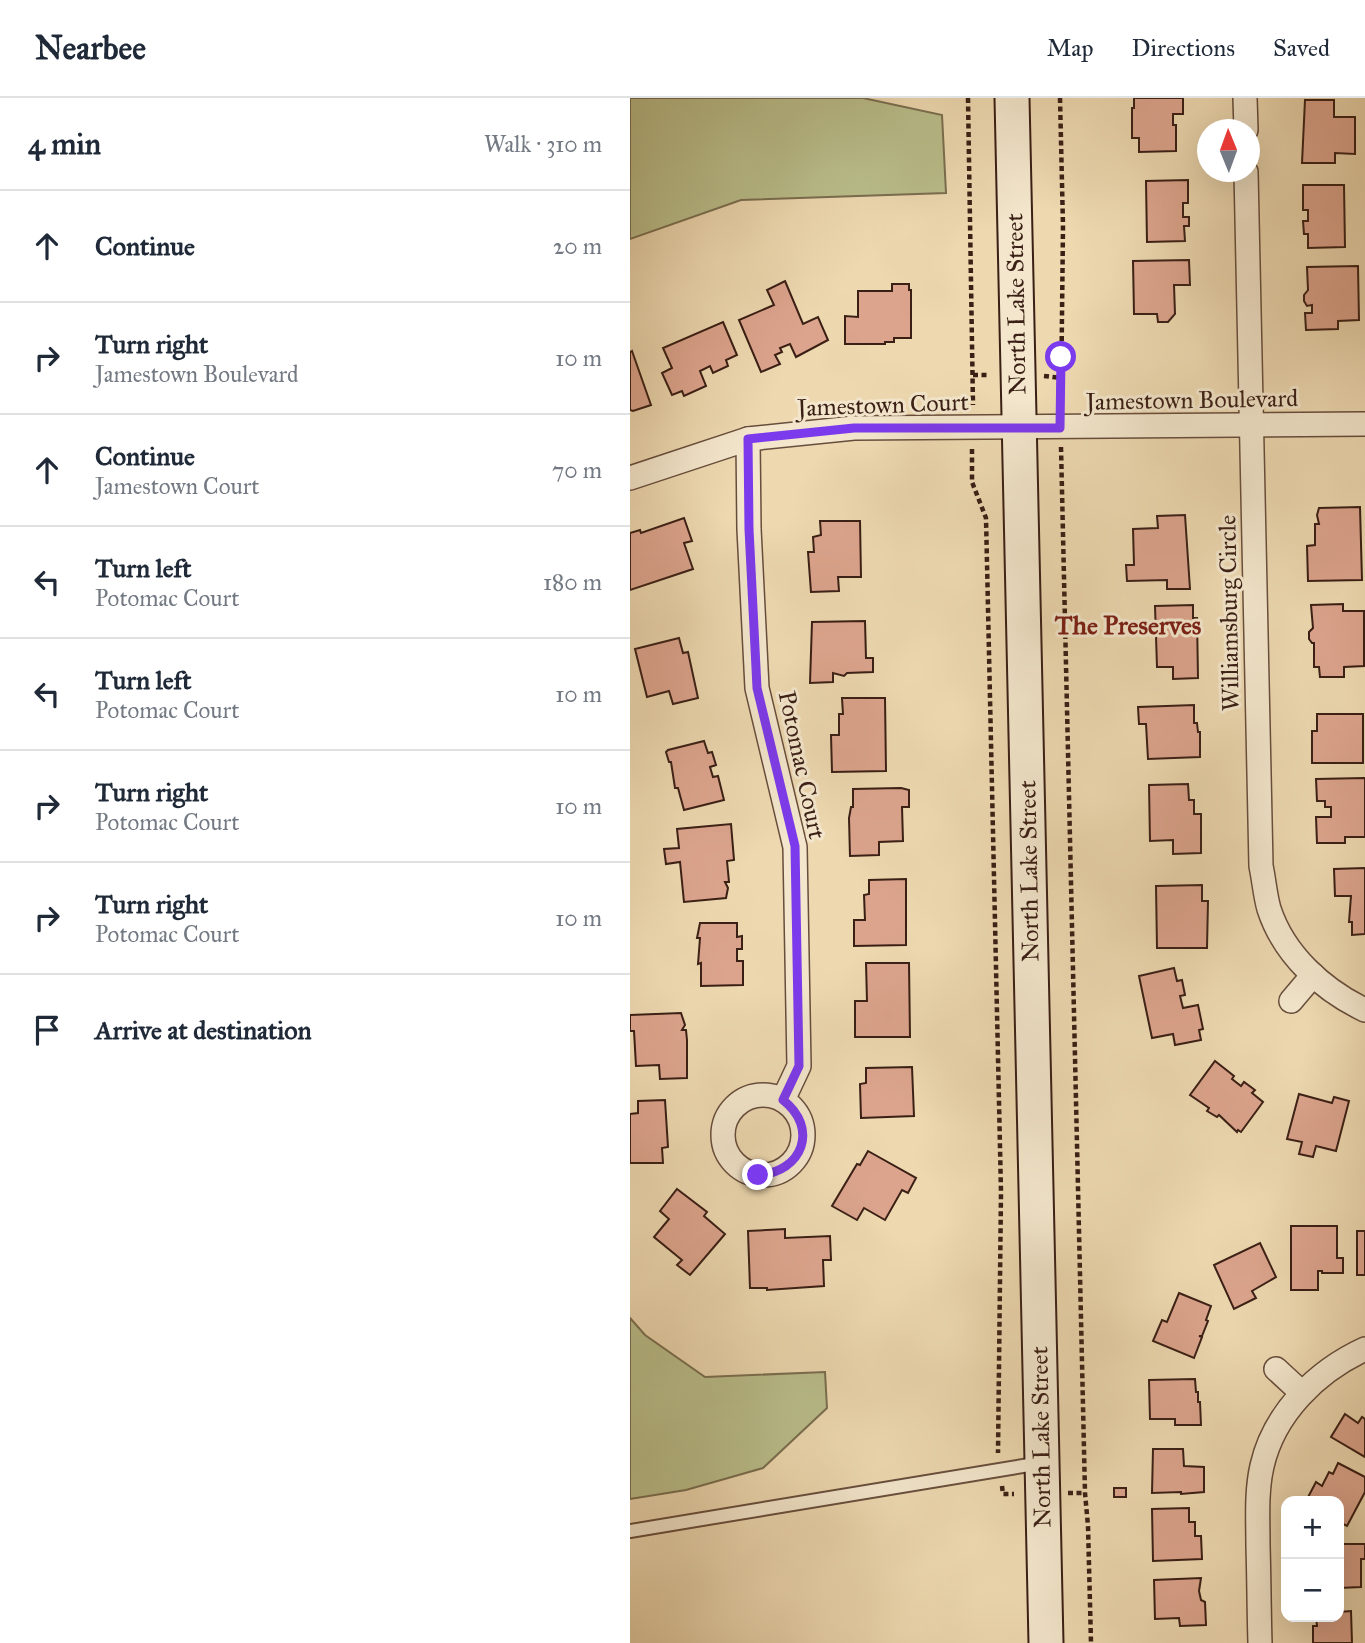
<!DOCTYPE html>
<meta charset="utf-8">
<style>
:root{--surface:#fff;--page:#f6f6f7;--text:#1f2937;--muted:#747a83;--line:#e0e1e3}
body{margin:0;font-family:"IM FELL Great Primer",serif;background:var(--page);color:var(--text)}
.controls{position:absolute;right:21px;bottom:21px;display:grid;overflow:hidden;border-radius:14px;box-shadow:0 7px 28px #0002}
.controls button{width:63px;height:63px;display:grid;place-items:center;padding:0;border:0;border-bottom:2px solid var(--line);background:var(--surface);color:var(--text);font:35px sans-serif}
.compass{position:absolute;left:567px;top:21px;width:63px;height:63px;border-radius:50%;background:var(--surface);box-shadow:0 7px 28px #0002;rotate:359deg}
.stop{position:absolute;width:21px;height:21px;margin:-16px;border:5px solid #7c3aed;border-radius:50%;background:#fff}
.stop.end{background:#7c3aed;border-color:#fff;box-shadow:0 2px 7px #0008}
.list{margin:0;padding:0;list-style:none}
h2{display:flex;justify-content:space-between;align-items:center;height:91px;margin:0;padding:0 28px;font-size:30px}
h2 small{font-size:23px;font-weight:400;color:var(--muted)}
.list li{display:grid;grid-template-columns:46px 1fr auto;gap:21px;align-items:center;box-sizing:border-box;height:112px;padding:0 28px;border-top:2px solid var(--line)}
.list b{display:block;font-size:26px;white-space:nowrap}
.list p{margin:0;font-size:23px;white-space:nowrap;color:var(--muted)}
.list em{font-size:23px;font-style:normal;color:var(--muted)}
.icon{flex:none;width:38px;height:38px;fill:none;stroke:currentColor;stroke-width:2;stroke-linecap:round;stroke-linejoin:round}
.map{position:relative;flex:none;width:735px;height:1545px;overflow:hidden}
header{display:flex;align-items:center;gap:42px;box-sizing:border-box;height:98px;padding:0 35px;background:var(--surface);border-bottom:2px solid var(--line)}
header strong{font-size:33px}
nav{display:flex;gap:38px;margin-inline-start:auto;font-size:24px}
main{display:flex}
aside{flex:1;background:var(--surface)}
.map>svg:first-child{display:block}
</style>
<header>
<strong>Nearbee</strong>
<nav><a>Map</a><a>Directions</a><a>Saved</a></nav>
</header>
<main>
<aside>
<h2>4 min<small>Walk · 310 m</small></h2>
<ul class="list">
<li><svg class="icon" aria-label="ahead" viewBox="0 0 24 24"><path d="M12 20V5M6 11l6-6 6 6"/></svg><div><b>Continue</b></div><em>20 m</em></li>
<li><svg class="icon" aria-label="right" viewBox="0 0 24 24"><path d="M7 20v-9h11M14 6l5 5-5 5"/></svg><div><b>Turn right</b><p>Jamestown Boulevard</p></div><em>10 m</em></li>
<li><svg class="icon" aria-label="ahead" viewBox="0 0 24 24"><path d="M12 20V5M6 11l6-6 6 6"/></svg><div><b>Continue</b><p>Jamestown Court</p></div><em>70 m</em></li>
<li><svg class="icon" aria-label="left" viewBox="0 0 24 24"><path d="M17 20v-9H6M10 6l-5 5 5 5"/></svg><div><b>Turn left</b><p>Potomac Court</p></div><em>180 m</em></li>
<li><svg class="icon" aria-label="left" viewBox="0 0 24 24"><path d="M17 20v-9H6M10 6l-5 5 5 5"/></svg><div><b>Turn left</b><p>Potomac Court</p></div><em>10 m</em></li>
<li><svg class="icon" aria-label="right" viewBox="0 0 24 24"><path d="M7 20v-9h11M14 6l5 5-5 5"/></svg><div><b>Turn right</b><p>Potomac Court</p></div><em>10 m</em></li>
<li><svg class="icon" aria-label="right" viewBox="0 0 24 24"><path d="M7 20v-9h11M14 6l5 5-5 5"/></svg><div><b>Turn right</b><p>Potomac Court</p></div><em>10 m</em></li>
<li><svg class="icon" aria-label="arrive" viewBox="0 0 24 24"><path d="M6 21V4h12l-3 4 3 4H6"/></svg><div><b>Arrive at destination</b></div></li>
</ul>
</aside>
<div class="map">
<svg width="735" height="1545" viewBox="0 0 735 1545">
<rect width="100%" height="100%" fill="#edd8b0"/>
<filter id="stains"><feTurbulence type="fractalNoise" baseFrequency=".00286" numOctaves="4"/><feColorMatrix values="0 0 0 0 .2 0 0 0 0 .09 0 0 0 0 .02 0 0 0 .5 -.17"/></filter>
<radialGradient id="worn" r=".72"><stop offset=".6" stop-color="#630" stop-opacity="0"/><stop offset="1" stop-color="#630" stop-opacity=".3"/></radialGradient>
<!-- green -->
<g fill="#b9be8b" stroke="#7a6e50" stroke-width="2">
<polygon points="0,0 233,0 312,17 316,95 111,102 0,141"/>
<polygon points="0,1220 15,1237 75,1279 195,1274 197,1310 133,1370 56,1392 0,1401"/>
</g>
<!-- building -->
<g fill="#dca48d" stroke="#3a1f15" stroke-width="2">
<polygon points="504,0 553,0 553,16 543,16 543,27 546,27 546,53 509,54 509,40 502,40 502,10 504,10"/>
<polygon points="675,2 704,2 704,19 725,19 725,56 705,55 705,65 672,65"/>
<polygon points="558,82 558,105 553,105 553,119 559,119 559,128 554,128 555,143 517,144 516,83"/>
<polygon points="673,87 714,87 715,149 678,150 678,136 674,136 673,123 678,123 678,112 673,112"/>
<polygon points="559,162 560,187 544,187 545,216 538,224 528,224 527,216 504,216 503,163"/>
<polygon points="728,168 729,222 708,223 708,231 676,232 675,215 682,215 682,207 677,208 674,203 674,197 678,192 677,169"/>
<polygon points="155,183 173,226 188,219 198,242 166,259 160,246 150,250 152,254 145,257 150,266 131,274 109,222 144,207 137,192"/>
<polygon points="262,186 279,186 279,192 281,192 281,240 264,240 264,244 255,244 255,246 215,246 215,218 228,219 228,193 262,193"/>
<polygon points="93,224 107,257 96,262 98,268 83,275 80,268 70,273 76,288 54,298 52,293 42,297 32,275 42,270 33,250"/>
<polygon points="2,253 21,307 3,313 0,312 0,254"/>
<polygon points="730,409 732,482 678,483 677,448 685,447 685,426 689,426 687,417 689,410"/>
<polygon points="555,417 560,491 537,491 537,482 497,483 496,467 504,467 503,431 528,430 527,418"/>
<polygon points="54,420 62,443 54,445 63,471 0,492 0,435 10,432 11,435"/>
<polygon points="190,423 230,423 231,479 208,479 209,493 181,494 178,454 184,454 183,439 191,437"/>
<polygon points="713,506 713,513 734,513 734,568 714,569 714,579 690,579 689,569 684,569 684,545 682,545 679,541 679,534 683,530 681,507"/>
<polygon points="563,507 563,520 567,520 568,580 543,581 543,569 527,569 525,508"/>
<polygon points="235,523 236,560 243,560 243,574 217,575 214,578 203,575 203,584 180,585 182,524"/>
<polygon points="49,540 53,555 58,554 68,600 43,606 39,593 17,599 5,551"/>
<polygon points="212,600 255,600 256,673 202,674 201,637 209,637 209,616 213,616"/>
<polygon points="564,607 564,625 567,625 568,634 570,634 570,659 518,661 516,626 509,626 508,609"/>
<polygon points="687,616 733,616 733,665 682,665 682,633 687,633"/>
<polygon points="74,643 78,655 82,654 86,667 80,669 83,679 88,678 94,702 54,712 48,690 45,690 41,664 39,664 36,654 38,652"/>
<polygon points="735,680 735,739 715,739 715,745 687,745 686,719 701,719 701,709 695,709 695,703 687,703 686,681"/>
<polygon points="558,686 559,702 564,702 564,716 571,716 571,755 543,756 543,742 520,743 519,687"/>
<polygon points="271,690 279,692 279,709 272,709 273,743 249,744 249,757 220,758 219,720 221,709 223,709 223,691"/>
<polygon points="101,726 104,762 97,763 99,784 95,784 98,790 96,800 54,804 50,764 36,766 34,751 49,750 47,731"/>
<polygon points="735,770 735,836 722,837 722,824 719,824 721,798 705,798 704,771"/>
<polygon points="276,781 276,847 224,848 224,822 235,822 234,797 239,796 239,782"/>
<polygon points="572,787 572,803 578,803 577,850 527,850 526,788"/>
<polygon points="70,825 107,825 107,839 112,838 112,851 107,851 107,863 113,863 113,887 71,888 71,865 68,866 70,840 67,840"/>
<polygon points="236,865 279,865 280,939 225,939 225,903 237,903"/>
<polygon points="544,870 547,883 552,882 555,897 550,898 553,910 568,907 573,931 569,932 571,942 545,947 543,936 522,940 509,878"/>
<polygon points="51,915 55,927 52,932 56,932 57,942 57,980 30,981 29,967 6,968 4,933 0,933 0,917"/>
<polygon points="585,963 604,978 602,981 611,988 614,984 625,992 622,995 633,1004 611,1034 608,1032 607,1034 589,1017 587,1019 577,1013 579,1010 560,997"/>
<polygon points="282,969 284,1018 231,1020 230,986 236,985 236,970"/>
<polygon points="669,996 702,1005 704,999 719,1003 706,1053 686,1048 683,1059 669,1056 672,1044 657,1041"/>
<polygon points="35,1002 38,1049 32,1050 33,1065 0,1065 0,1016 8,1015 8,1003"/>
<polygon points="238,1053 286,1080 278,1095 272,1092 255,1122 234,1110 227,1122 202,1108 227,1066 230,1067"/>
<polygon points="47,1091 77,1114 74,1118 95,1136 60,1177 47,1167 52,1162 24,1139 39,1121 30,1113"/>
<polygon points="661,1128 707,1128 707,1160 713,1160 713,1175 692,1175 692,1173 688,1173 688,1192 661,1192"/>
<polygon points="155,1131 155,1140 200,1138 201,1162 193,1162 194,1188 137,1192 137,1190 120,1190 118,1133"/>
<rect x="727" y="1133" width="8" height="44"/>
<polygon points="630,1145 646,1179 622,1193 626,1200 604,1211 584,1167"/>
<polygon points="549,1195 581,1208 576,1222 578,1223 572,1238 569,1238 572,1239 564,1260 523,1243 532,1222 537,1224"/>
<polygon points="565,1281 566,1294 568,1294 568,1304 570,1304 571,1327 545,1327 545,1321 520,1321 519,1282"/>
<polygon points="715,1316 728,1325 732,1319 735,1321 735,1359 701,1339"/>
<polygon points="523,1351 553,1351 554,1368 574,1369 574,1394 551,1396 551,1394 522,1395"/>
<polygon points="708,1365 735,1379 735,1394 717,1428 709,1424 709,1403 676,1403 686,1384 692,1388 699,1374 703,1376"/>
<rect x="484" y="1390" width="12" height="9"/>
<polygon points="559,1410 559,1424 565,1424 565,1438 571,1438 572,1461 523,1463 522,1411"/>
<polygon points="709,1446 735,1446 735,1461 731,1461 731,1489 709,1490"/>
<polygon points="571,1480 569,1493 571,1502 575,1504 576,1527 550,1528 549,1520 525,1521 524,1482"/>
<polygon points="721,1513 722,1545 683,1545 683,1528 687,1528 686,1519 709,1519 709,1514"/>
</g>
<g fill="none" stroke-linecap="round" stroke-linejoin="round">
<!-- lane casing -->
<g stroke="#674d3c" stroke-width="16">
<polyline id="lane" points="0,1433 411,1365"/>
</g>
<!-- street casing -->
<g stroke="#674d3c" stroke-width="26">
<g id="street">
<polyline points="615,0 616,32"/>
<path d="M616,74L631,768C634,782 635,797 639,811C654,857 693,892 735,912"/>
<polyline points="118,341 119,431 127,590 165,749 169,968 153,1002"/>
<polyline points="0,380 118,341 224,330 735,326"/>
<polyline points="661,903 683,877"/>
<circle cx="133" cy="1037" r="40"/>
<polyline points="646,1271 672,1295"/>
<path d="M630,1545C629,1513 629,1480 628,1448C628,1422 626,1394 632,1368C644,1315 687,1273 735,1251"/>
</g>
</g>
<!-- secondary casing -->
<g stroke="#3a1f15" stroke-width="37">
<polyline id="secondary" points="382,0 416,1545"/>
</g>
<!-- path -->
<g stroke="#3a1f15" stroke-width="4.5" stroke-dasharray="5 3.5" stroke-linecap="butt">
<polyline points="338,0 343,307"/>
<polyline points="430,0 433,128 431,306"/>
<polyline points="343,277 360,277"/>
<polyline points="414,278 431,280"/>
<polyline points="431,349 455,1395 458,1428 461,1545"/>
<polyline points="342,351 342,384 356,420 371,1094 368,1355"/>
<polyline points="372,1388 373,1396 384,1396"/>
<polyline points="438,1395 455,1395"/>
</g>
<!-- lane -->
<use href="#lane" stroke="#f3e6cc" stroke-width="12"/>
<!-- street -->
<use href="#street" stroke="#f3e6cc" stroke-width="23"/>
<!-- secondary -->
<use href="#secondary" stroke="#f3e6cc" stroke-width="33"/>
</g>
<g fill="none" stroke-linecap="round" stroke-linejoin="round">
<!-- route -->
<path stroke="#7c3aed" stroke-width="9" d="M128,1077C173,1074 189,1030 153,1002L169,968L165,748L127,590L119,431L118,341L224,330H430L431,259"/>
</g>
<g text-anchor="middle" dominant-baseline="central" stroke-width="6" stroke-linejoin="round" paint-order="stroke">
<!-- street labels -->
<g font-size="24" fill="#3a1f15" stroke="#f3e6cc">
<text transform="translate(386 206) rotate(-91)">North Lake Street</text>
<text transform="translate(562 302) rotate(-1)">Jamestown Boulevard</text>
<text transform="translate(253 307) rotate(-2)">Jamestown Court</text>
<text transform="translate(599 515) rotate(-91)">Williamsburg Circle</text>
<text transform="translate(172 667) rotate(78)">Potomac Court</text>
<text transform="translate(399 773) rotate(-91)">North Lake Street</text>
<text transform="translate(411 1339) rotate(-91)">North Lake Street</text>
</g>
<!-- neighbourhood labels -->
<g font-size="26" font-weight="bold" fill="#7a1f14" stroke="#f3e6cc">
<text x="498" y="527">The Preserves</text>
</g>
</g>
<rect width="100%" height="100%" filter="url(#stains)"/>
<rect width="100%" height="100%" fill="url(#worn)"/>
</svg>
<div class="controls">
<button>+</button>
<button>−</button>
</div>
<svg class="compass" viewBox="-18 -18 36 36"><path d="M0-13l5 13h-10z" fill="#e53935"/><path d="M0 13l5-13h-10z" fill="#747a83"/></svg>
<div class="stop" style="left:431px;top:259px"></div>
<div class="stop end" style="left:128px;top:1077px"></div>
</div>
</main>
